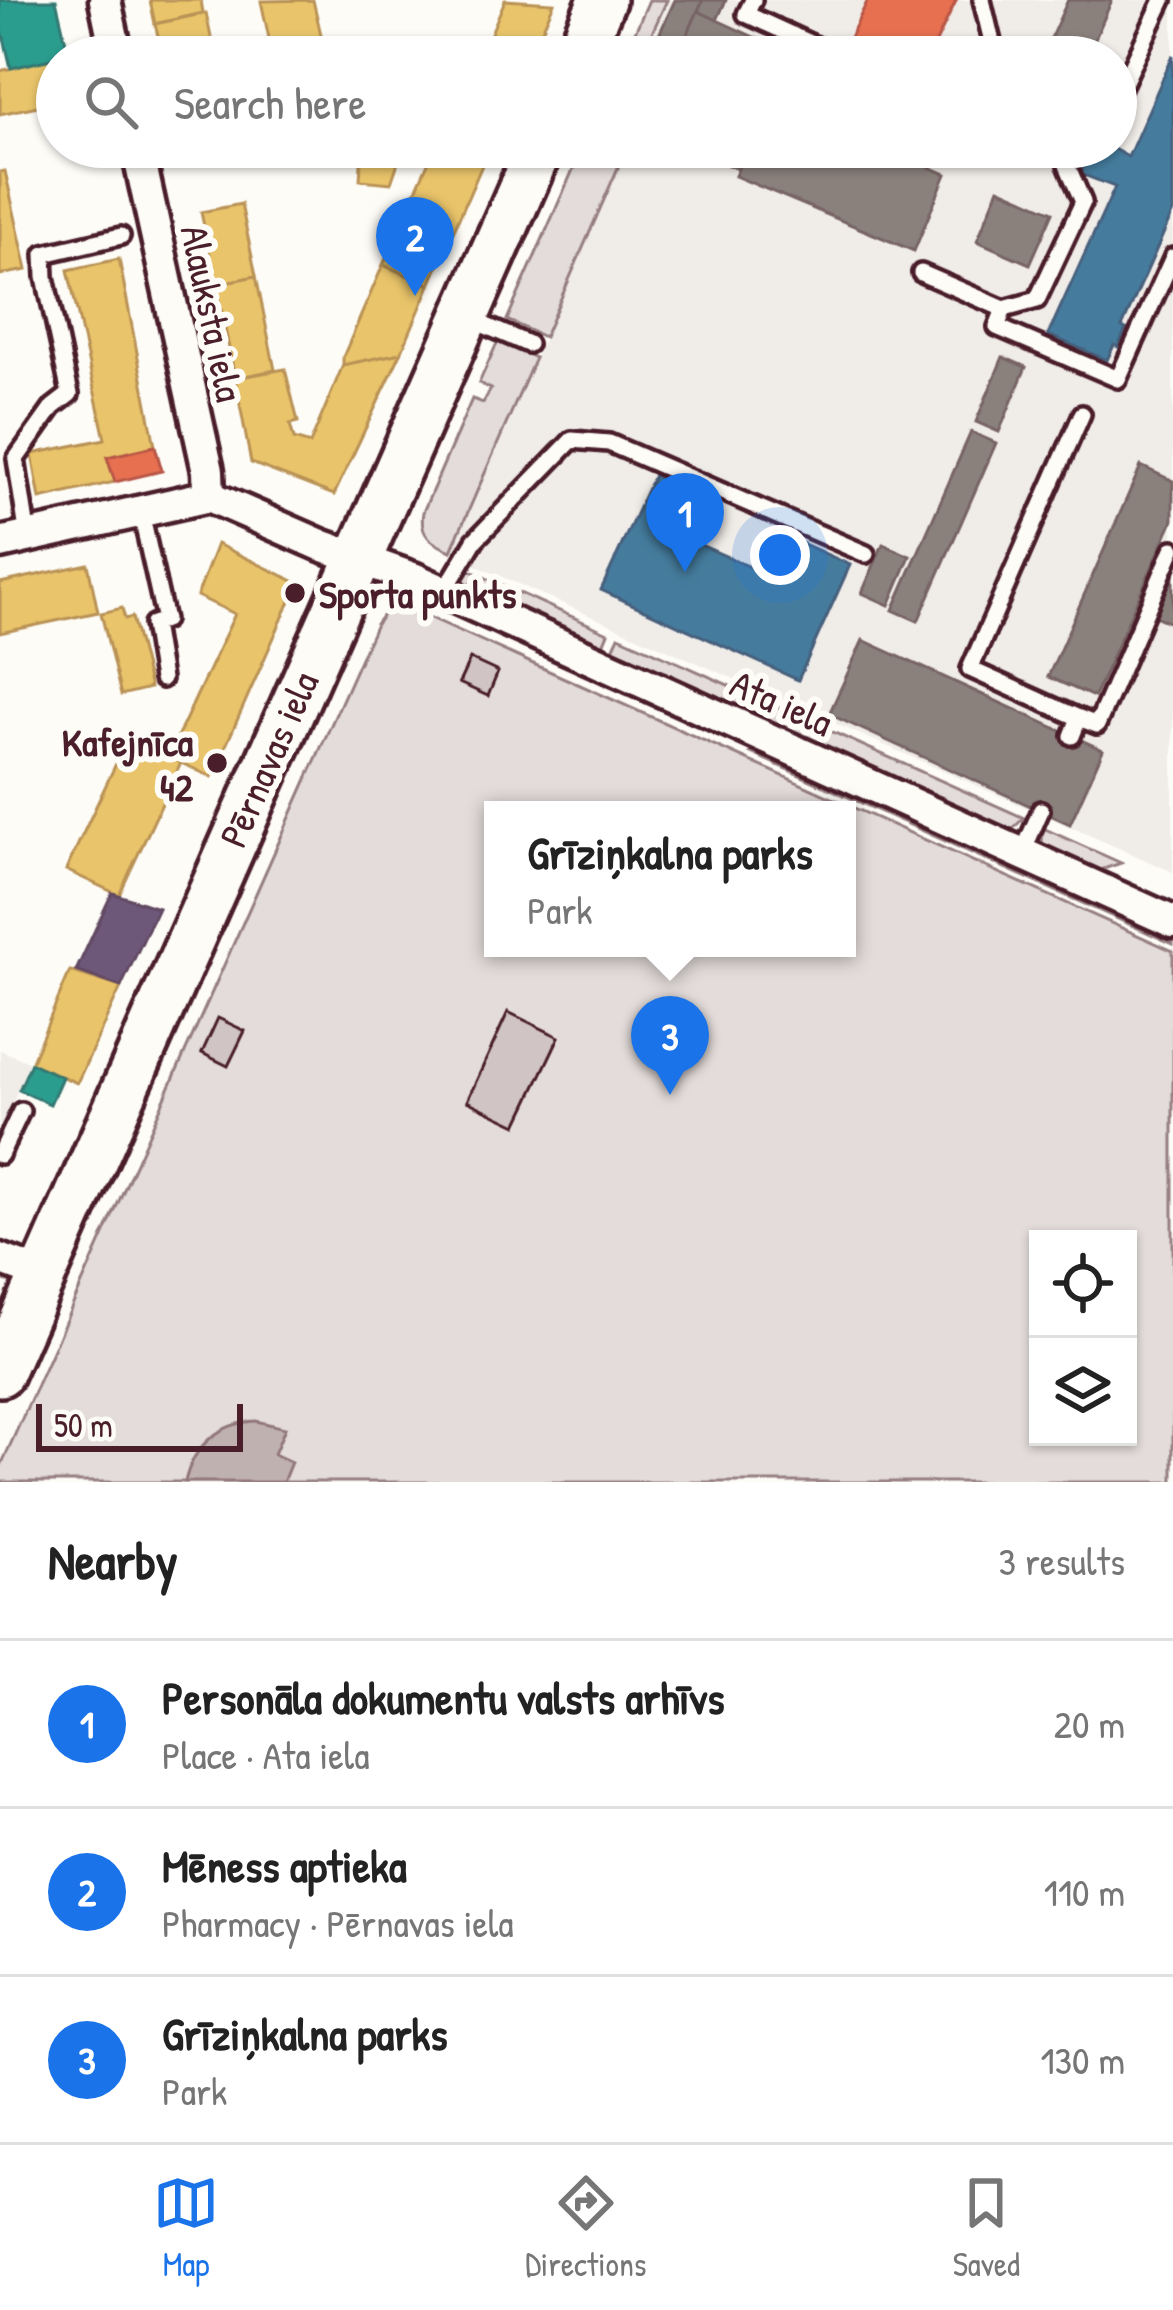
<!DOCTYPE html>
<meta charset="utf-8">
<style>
:root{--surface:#fff;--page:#f6f6f6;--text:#222;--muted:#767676;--line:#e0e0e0;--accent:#1a73e8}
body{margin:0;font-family:"Patrick Hand",sans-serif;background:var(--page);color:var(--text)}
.controls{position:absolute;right:36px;bottom:36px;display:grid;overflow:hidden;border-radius:0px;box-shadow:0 3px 9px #0004}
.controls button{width:108px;height:108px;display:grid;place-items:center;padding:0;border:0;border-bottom:3px solid var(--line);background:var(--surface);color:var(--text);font:60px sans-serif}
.scale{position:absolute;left:36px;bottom:30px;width:207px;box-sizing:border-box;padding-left:12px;border:6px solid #4a1f2b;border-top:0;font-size:33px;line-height:42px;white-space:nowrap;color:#4a1f2b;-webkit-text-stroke:9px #fdfcf7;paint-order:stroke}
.you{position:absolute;left:780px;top:555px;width:42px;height:42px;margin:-30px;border:9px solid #fff;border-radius:50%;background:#1a73e8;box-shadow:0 0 0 18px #1a73e833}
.badge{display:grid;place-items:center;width:78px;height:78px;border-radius:50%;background:var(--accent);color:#fff;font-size:39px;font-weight:700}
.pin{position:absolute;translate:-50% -99px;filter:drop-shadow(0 3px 6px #0008)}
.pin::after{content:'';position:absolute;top:63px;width:42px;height:36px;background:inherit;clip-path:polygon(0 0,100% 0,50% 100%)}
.popup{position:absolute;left:484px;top:801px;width:372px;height:156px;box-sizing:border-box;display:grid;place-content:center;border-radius:0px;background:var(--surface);filter:drop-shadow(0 3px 9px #0005);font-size:39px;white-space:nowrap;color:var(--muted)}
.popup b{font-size:45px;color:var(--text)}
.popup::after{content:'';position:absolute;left:50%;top:100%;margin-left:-24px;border:24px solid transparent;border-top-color:var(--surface)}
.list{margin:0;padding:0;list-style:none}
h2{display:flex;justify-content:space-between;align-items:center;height:156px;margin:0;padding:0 48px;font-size:51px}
h2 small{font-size:39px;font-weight:400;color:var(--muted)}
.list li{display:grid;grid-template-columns:78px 1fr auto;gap:36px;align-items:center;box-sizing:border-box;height:168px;padding:0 48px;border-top:3px solid var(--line)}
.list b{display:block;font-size:45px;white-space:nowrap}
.list p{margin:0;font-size:39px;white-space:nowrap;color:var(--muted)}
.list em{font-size:39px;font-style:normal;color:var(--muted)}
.icon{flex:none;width:66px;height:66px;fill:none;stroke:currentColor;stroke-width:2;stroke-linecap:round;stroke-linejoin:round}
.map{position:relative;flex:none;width:1173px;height:1482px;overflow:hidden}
.search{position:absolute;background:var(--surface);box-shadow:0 3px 9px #0004;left:36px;right:36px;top:36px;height:132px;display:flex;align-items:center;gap:30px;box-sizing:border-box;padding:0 42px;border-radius:66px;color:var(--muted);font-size:45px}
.sheet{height:660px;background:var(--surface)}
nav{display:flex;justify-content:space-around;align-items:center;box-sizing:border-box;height:168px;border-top:3px solid var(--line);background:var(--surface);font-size:33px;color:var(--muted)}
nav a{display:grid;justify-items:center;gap:6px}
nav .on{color:var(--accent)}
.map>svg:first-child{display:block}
</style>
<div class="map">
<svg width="1173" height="1482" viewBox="0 0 1173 1482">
<rect width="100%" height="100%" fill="#fdfcf7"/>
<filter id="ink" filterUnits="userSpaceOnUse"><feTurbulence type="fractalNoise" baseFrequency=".00833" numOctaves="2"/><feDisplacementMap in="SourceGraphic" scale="24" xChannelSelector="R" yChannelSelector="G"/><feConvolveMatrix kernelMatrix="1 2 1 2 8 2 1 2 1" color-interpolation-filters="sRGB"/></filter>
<g filter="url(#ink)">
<!-- built -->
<g fill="#f0ece8">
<polygon points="667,0 1173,0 1173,872 450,554 627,147 1116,147 1116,57 661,57 652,33"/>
<polygon points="0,1050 31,1063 0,1127"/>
</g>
<!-- green -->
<g fill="#e3dcda" stroke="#967e82" stroke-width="3" fill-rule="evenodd">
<polygon points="649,0 667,0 652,33 661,57 624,57"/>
<polygon points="583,147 627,147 544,337 507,320"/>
<path d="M498,341L535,358L451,551C431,543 419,535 423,512L472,399L483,403L491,389L479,383Z"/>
<polygon points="462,567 608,633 603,645 454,580"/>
<path d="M402,605L1173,951V1482H0V1468L376,624L386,611ZM493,810H847V948H493ZM1038,1239H1128V1437H1038Z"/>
<polygon points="619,636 1024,818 1011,830 612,651"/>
<polygon points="757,749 1173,937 1173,944 751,753"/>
<polygon points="1043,828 1121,863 1098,871 1042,843"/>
</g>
<!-- water -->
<path fill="#c0b1b1" stroke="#91777b" stroke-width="3" d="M256,1421L285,1428L274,1454L291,1462L283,1482H185C193,1446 219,1423 256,1421Z"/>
<!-- homes -->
<g fill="#e9c46a" stroke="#b99257" stroke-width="3">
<polygon points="150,0 201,0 203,13 155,24"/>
<polygon points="313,0 325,52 273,57 261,1"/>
<polygon points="505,0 554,3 530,57 481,57"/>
<polygon points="206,13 215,57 163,57 155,24"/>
<polygon points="57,57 57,102 0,114 0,71"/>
<polygon points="362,147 383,147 401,154 391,183 360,180"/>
<polygon points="458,147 490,147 485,158"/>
<polygon points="458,147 485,158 430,285 383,265 435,147"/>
<polygon points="5,171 27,270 0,275 0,172"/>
<polygon points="241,204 256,276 216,284 201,212"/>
<polygon points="119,259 155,446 107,457 115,482 40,499 32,454 105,439 68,270"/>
<polygon points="383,265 430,285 401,353 343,365 343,357"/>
<polygon points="256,276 275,370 235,378 216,284"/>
<polygon points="401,353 334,495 251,463 235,378 285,369 298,422 290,424 294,439 310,444 343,365"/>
<polygon points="217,544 298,583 212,777 168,757 235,614 197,596"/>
<polygon points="88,564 98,612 0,633 0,583"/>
<polygon points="122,608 125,619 132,617 150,688 121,695 101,613"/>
<polygon points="128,738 181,763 119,895 66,870"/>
<polygon points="70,971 121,987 77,1083 31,1063"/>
</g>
<!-- shops -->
<g fill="#e76f51" stroke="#b85746" stroke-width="3">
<polygon points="868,0 954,0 956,1 929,57 854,57 843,52"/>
<polygon points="155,446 162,471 115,482 107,457"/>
</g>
<!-- offices -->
<polygon fill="#6d597a" stroke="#624862" stroke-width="3" points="112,893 158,908 121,987 76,971"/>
<!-- schools -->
<g fill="#2a9d8f" stroke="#347771" stroke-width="3">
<polygon points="0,0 56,0 69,55 11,68 0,21"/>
<polygon points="31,1063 62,1077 50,1104 19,1090"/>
</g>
<!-- public -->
<g fill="#457b9d" stroke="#465f7b" stroke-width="3">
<polygon points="1173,55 1173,212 1122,327 1126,329 1118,347 1114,345 1107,360 1048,335 1115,187 1081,174 1093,147 1110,147 1128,157"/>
<polygon points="654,475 711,501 692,541 775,578 793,539 850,565 798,680 601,590"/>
</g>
<!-- industry -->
<g fill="#8a817c" stroke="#776464" stroke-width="3">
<polygon points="675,0 703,0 682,47 658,37"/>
<polygon points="703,0 726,0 717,20 698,11"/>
<polygon points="1068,0 1112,0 1087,57 1042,57"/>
<polygon points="698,11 717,20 797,57 704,57 682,47"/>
<polygon points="716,147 746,147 737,169 712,158"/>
<polygon points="747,147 883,147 946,174 914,251 735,176"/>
<polygon points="999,188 1053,212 1030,264 977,241"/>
<polygon points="1003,357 1026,367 999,432 976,422"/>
<polygon points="971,432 996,443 918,621 893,610"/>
<polygon points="1141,466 1173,481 1173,520 1094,697 1048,677"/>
<polygon points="883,544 910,556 889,605 862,593"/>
<polygon points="1173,574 1173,624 1155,616"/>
<polygon points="863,640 1103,750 1070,824 829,714"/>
</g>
<!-- building -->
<g fill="#d0c5c4" stroke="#4a1f2b" stroke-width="3">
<polygon points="470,659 498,672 488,696 459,683"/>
<polygon points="508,1012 559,1037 517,1125 467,1101"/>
<polygon points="218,1018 245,1031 228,1066 202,1053"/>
</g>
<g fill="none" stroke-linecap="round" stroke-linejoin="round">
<!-- lane casing -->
<g stroke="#4a1f2b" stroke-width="24">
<g id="lane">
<polyline points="753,0 746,14 840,57"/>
<polyline points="980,57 993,46 982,0"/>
<polyline points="1116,100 1163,0"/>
<polyline points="921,273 1004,309 1037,300 1083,202 1067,165 1075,147"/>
<polyline points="1004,309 997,327 1118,379 1173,257"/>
<polyline points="470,319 528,344"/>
<polyline points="141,513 165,620 153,624 162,679"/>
<polyline points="28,537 16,459 53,407 70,394 45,277 44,254 121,236"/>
<polyline points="444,592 475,540 572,440 609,443 866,554"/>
<polyline points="1079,718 1097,725 1173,549"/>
<polyline points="1072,736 1079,718 970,669 1082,414"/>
<polyline points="1022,854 1041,810"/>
<polyline points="0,1155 21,1111"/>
</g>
</g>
<!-- street casing -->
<g stroke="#4a1f2b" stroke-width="39">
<g id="street">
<polyline points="105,0 117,57"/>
<polyline points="137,147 208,471 209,496"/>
<polyline points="0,543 209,496 321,545 413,578 1173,922"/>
<polyline points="0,1259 43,1275"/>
</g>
</g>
<!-- primary casing -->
<g stroke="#4a1f2b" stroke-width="54">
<g id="primary">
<polyline points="578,57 602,0"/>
<polyline points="0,1373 540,147"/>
</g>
</g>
<!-- lane -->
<use href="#lane" stroke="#fdfcf7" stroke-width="15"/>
<!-- street -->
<use href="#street" stroke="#fdfcf7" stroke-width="30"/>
<!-- primary -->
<use href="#primary" stroke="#fdfcf7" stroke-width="45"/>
</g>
</g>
<!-- markers -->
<g fill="#4a1f2b" stroke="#fdfcf7" stroke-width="4.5">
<circle cx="295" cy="593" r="12"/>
<circle cx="217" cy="763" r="12"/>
</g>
<g text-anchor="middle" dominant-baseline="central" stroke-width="12" stroke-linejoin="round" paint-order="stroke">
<!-- street labels -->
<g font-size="39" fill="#4a1f2b" stroke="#fdfcf7">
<text transform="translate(213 313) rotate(78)">Alauksta iela</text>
<text transform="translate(782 702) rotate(24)">Ata iela</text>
<text transform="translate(268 759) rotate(-66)">Pērnavas iela</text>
</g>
<!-- poi labels -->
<g font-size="39" font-weight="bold" fill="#4a1f2b" stroke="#fdfcf7" text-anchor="start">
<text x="319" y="593">Sporta punkts</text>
<text x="193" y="741" text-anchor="end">Kafejnīca<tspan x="193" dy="45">42</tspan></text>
</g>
</g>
</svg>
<div class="controls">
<button><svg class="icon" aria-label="locate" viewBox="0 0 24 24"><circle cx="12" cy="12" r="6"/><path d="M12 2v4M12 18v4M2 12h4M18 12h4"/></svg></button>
<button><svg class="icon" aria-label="layers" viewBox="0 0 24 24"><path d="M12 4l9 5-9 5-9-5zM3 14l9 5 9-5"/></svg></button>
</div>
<div class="scale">50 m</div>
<div class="you"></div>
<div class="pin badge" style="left:685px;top:572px">1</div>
<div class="pin badge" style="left:415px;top:296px">2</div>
<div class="pin badge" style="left:670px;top:1095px">3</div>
<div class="popup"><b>Grīziņkalna parks</b>Park</div>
<div class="search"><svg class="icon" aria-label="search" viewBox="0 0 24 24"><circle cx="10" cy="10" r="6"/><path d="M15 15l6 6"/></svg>Search here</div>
</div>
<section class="sheet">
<h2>Nearby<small>3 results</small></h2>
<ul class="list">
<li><span class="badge">1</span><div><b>Personāla dokumentu valsts arhīvs</b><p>Place · Ata iela</p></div><em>20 m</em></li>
<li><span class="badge">2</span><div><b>Mēness aptieka</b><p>Pharmacy · Pērnavas iela</p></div><em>110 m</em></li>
<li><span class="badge">3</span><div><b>Grīziņkalna parks</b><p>Park</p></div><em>130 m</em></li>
</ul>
</section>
<nav>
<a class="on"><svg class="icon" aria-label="map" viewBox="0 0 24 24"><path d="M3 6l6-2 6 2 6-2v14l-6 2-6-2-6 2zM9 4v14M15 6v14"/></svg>Map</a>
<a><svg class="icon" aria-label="directions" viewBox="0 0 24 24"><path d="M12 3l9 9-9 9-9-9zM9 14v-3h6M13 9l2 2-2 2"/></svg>Directions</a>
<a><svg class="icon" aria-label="saved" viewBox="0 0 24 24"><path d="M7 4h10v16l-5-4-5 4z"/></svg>Saved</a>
</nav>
